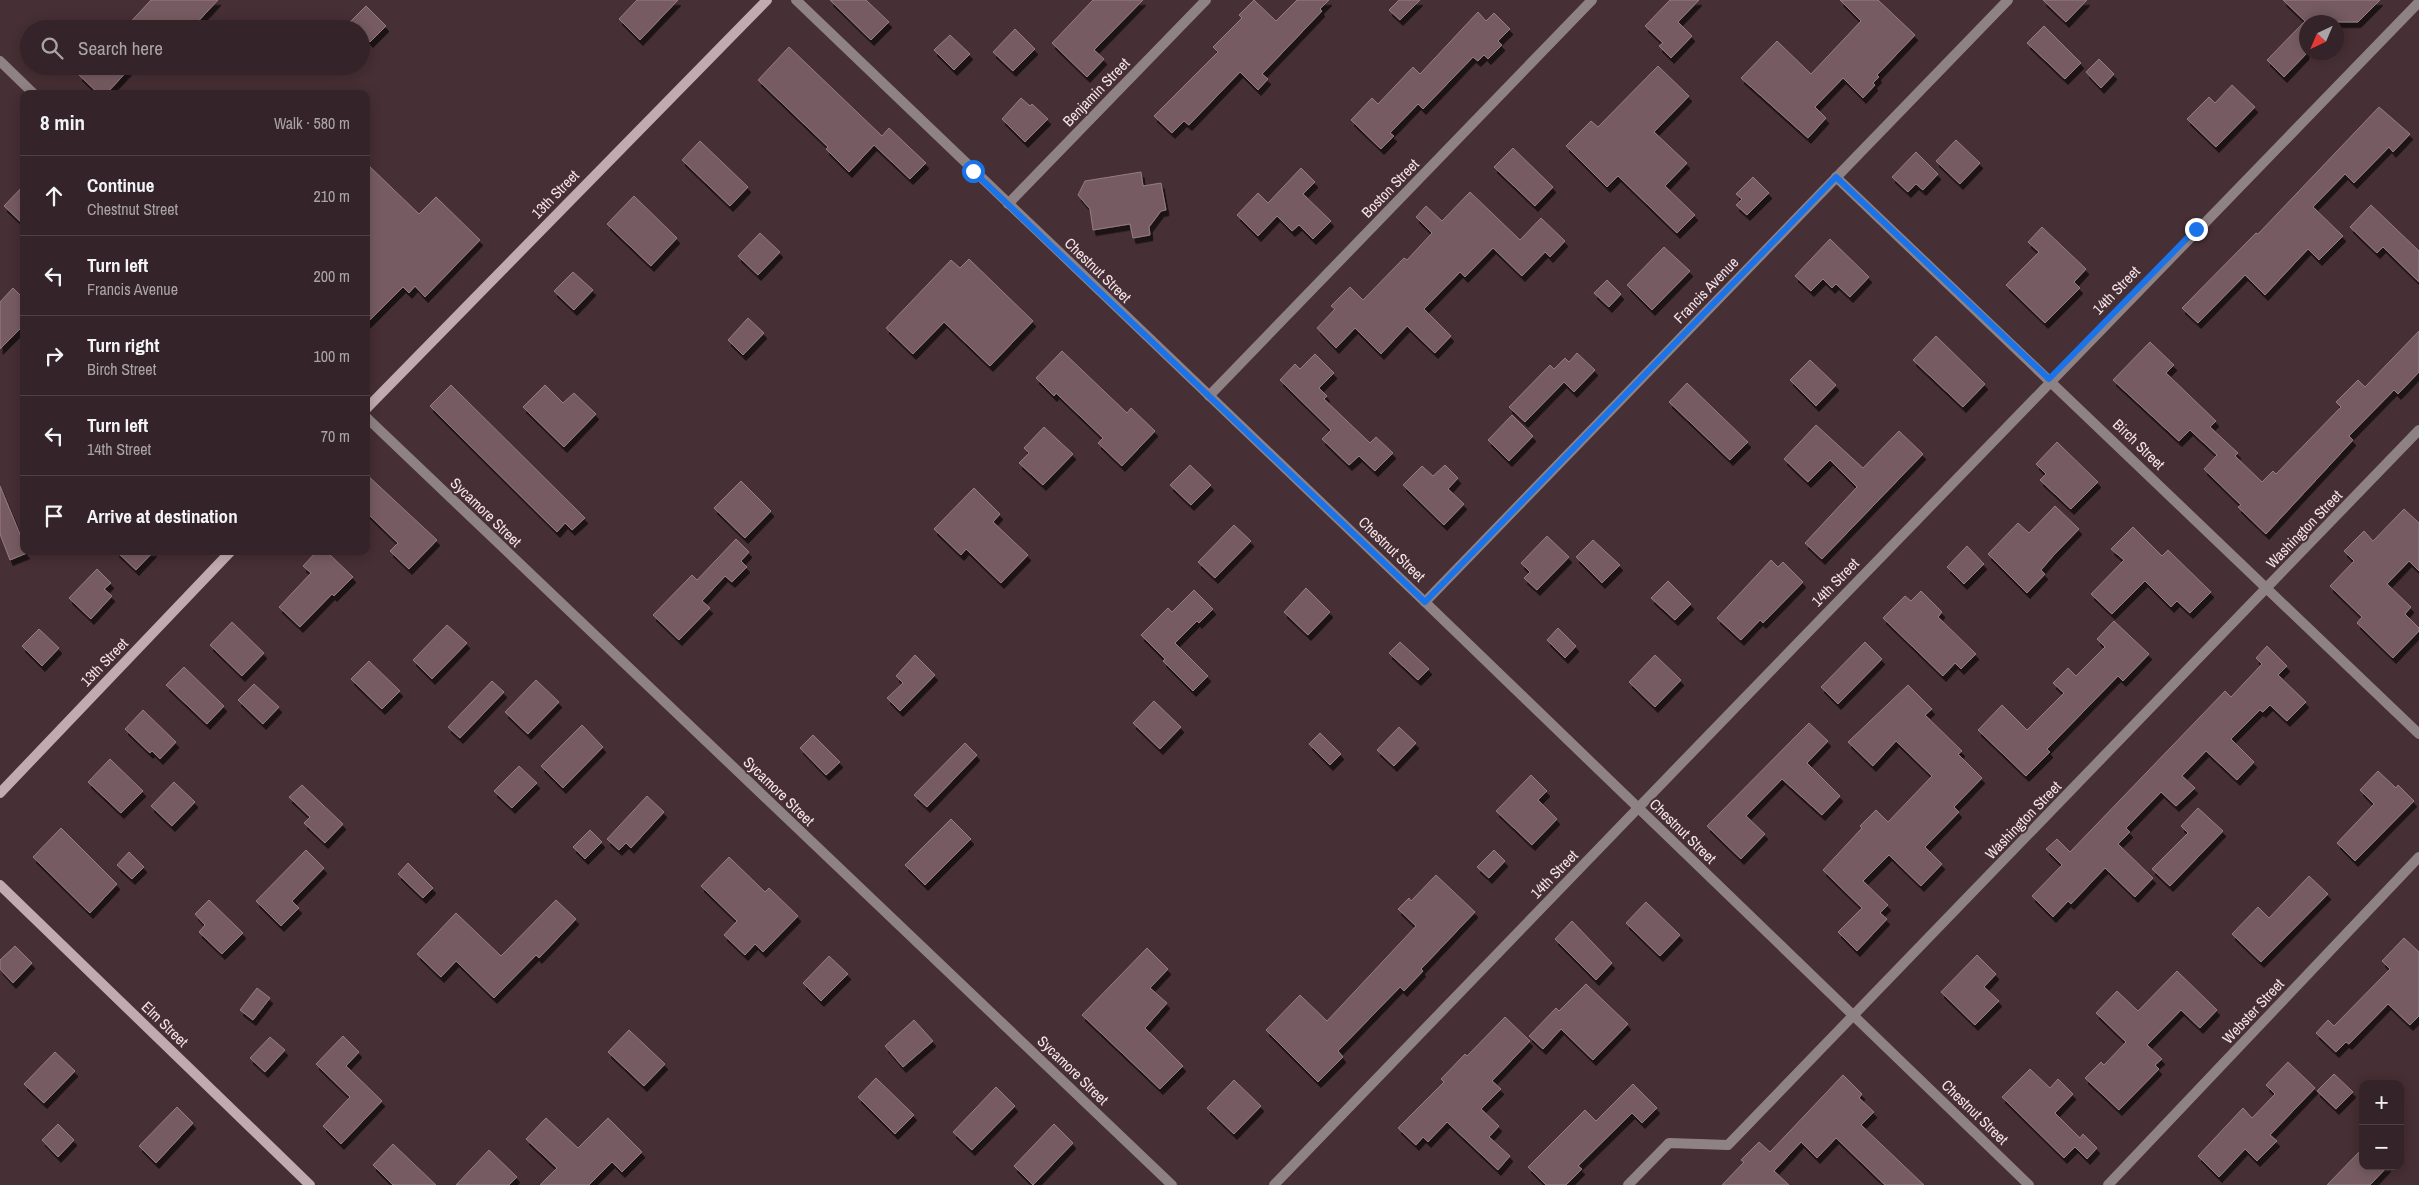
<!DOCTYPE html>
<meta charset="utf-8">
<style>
:root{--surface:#342328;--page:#3c2b30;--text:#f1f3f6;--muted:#a9a4a8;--line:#4e4045}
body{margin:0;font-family:"Archivo Narrow",sans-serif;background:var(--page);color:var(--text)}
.controls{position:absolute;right:15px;bottom:15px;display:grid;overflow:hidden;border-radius:10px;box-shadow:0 2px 12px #0003}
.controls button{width:45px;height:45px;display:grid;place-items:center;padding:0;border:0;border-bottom:1px solid var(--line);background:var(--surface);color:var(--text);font:25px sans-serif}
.compass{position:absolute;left:2299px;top:15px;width:45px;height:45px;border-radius:50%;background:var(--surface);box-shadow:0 2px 12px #0003;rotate:224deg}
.stop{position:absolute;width:15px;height:15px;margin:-11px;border:4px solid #1a73e8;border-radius:50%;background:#fff}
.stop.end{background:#1a73e8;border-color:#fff;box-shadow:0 1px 5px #0008}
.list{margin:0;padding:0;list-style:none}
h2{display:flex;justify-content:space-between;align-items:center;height:65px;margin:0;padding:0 20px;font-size:21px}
h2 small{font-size:16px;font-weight:400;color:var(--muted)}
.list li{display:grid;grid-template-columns:32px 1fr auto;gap:15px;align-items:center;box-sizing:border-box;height:80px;padding:0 20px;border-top:1px solid var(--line)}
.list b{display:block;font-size:19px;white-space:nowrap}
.list p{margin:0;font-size:16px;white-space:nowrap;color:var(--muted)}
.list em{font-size:16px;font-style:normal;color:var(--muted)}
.icon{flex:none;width:28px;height:28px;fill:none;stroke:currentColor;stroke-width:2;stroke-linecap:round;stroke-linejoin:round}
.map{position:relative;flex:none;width:2419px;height:1185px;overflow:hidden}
.search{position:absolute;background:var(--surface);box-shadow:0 2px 12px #0003;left:20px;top:20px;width:350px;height:55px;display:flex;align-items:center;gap:12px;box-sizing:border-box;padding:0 18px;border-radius:28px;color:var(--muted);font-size:19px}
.panel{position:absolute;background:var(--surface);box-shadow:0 2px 12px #0003;left:20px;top:90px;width:350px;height:465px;border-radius:10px}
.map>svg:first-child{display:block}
</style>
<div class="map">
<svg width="2419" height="1185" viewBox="0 0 2419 1185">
<defs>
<filter id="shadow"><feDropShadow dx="3" dy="5.5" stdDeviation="0" flood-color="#0009"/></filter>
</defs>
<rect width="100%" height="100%" fill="#462f35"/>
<!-- building -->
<g fill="#765c62" stroke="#977c82" filter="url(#shadow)">
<polygon points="151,0 218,0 191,29 124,29"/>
<polygon points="637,0 678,0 640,40 619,19"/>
<polygon points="830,0 866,0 889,22 871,40"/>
<polygon points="1093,0 1143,0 1094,50 1104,59 1087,77 1052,43"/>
<polygon points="1254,0 1276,21 1297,0 1329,0 1320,9 1322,11 1262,74 1268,79 1258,90 1240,72 1189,125 1184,121 1172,133 1154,116 1218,52 1213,47 1242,18 1239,15"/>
<polygon points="1399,0 1420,0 1400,20 1389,10"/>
<polygon points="1670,0 1699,0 1678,22 1692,36 1671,58 1659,46 1663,43 1645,26"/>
<polygon points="1840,0 1878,0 1915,35 1877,75 1879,77 1873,83 1875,85 1863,98 1843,78 1815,107 1826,118 1808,138 1741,78 1777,41 1811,74 1861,21"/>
<polygon points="2043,0 2087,0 2066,22"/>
<polygon points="2283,0 2380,0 2358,22 2306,22 2306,54 2284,77 2267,60 2305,21"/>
<polygon points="366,6 386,26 370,42 361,33 361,29 357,29 350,22"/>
<polygon points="1478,12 1486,21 1494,13 1510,29 1498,41 1502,45 1488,59 1484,55 1478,61 1473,57 1423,109 1418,104 1390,133 1394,136 1381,149 1351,120 1372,98 1378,104 1413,67 1420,74"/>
<polygon points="2044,26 2081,63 2065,79 2027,43"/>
<polygon points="1015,29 1035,49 1013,71 993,52"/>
<polygon points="950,35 970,54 954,70 934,50"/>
<polygon points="789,47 882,136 889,128 926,163 910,179 874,145 849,172 826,149 828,147 758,80"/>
<polygon points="2099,59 2114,74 2101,88 2086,72"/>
<polygon points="88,66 132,66 106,94 99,94 79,75"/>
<polygon points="1658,66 1689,96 1654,132 1687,163 1665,186 1695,215 1677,233 1618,176 1607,187 1566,146 1591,121 1598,127"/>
<polygon points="2232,85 2255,107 2216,147 2187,119 2209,97 2215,103"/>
<polygon points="1021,98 1030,106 1032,104 1048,119 1025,142 1002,119"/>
<polygon points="2379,107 2410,134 2393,152 2389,147 2354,183 2345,174 2313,207 2343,236 2319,260 2308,249 2265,295 2245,275 2198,323 2182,308 2256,233 2258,234"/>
<polygon points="1956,140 1980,163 1960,184 1936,161"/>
<polygon points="700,141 748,187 730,206 682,160"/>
<polygon points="1513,148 1553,187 1535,206 1494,167"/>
<polygon points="1916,152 1938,174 1923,190 1916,184 1908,192 1892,177"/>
<polygon points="366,163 419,214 436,197 480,240 425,297 415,286 409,293 403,287 366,324"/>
<polygon points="1301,168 1315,182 1303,194 1331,221 1313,239 1299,225 1292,231 1277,216 1258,236 1237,215 1258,193 1268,203"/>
<polygon points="1141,172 1143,186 1161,183 1166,210 1161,211 1149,227 1150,235 1133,238 1130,224 1093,230 1090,209 1078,195 1085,181"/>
<polygon points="1753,177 1769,193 1747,215 1736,205 1742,199 1736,194"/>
<polygon points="24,185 24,225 4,206"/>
<polygon points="1470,192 1520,240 1541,218 1565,241 1550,257 1545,252 1522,276 1493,248 1465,277 1460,272 1424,309 1451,336 1435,353 1407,326 1381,354 1355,328 1336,348 1317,328 1335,309 1331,306 1350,287 1363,300 1404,258 1407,260 1432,233 1416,217 1426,206 1442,221"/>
<polygon points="634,196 677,238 651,266 607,224"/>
<polygon points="2371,205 2419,251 2419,282 2383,247 2377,253 2350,227"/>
<polygon points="2042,227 2086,269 2074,282 2080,288 2045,323 2006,285 2039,252 2028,242"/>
<polygon points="760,233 780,252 758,275 738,256"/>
<polygon points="1830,239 1869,277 1850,297 1836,284 1832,288 1823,279 1811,291 1795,276"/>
<polygon points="1664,247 1690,271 1652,310 1627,285"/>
<polygon points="969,259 1033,321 990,366 944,322 913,354 886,328 951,260 960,268"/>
<polygon points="573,272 593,290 574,310 554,291"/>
<polygon points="1607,280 1621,294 1609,307 1594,293"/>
<polygon points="13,288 24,299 24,325 0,349 0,302"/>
<polygon points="748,318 764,333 743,355 728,340"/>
<polygon points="2419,331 2419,372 2398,394 2394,390 2349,436 2353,440 2266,534 2238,507 2241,505 2204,469 2217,455 2190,430 2179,441 2113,380 2150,342 2174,365 2166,373 2216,421 2210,427 2238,453 2235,456 2262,482 2273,471 2276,474 2341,407 2336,402 2358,380 2365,387"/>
<polygon points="1936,336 1985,384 1963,407 1913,360"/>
<polygon points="1062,351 1127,413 1131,408 1155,431 1122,466 1098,443 1103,438 1056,393 1054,396 1036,378"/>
<polygon points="1577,353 1595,370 1574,392 1564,382 1525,422 1509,407 1550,365 1554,369 1565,358 1569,362"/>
<polygon points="1315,354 1334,373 1319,388 1327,396 1324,399 1370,443 1376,437 1393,453 1375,471 1359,456 1349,465 1322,439 1331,430 1280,380 1295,364 1300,369"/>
<polygon points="1810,360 1836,385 1816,406 1790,380"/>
<polygon points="1687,383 1748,442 1730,460 1669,402"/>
<polygon points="451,385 585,518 572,530 565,523 557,532 430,406"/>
<polygon points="545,385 563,403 574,393 596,414 564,447 523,407"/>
<polygon points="1512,415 1533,436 1509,461 1488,440"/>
<polygon points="1816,425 1863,468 1899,431 1923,454 1822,559 1805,543 1857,487 1830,460 1808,482 1784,459"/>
<polygon points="1044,427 1073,454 1043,485 1019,463 1029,453 1024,448"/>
<polygon points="2057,442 2098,482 2071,509 2040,480 2046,474 2036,464"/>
<polygon points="1190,465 1211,485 1191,505 1170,485"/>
<polygon points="1445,465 1458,478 1448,489 1464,504 1444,525 1403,485 1422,466 1433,476"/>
<polygon points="366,474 437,540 409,569 390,551 398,543 366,512"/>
<polygon points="741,481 771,511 745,538 714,508"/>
<polygon points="0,486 24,544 24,551 27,553 10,560 0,534"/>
<polygon points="974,488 1000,514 993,522 1028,555 1001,583 966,549 961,555 934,529"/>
<polygon points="2055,506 2079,529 2053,556 2041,570 2045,574 2027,593 1988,554 2018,523 2029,533"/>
<polygon points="2404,509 2419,523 2419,571 2409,561 2387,584 2411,607 2405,614 2419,628 2419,631 2393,658 2357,623 2362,617 2330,586 2354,561 2344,551 2364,531 2373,541"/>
<polygon points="1234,525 1251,541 1215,578 1198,562"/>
<polygon points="2133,527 2162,556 2168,550 2211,592 2190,613 2177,601 2171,607 2145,581 2112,614 2091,594 2124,560 2111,549"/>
<polygon points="1547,536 1569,557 1537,590 1524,578 1530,572 1521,563"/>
<polygon points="736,539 749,552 741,561 747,567 732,582 725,576 702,601 710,608 679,640 653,615 692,575 697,580"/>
<polygon points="1593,540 1620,565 1602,583 1576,557"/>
<polygon points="1967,546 1984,564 1964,584 1947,567"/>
<polygon points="116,551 154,551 136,570"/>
<polygon points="317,551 326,551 353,577 334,596 332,594 300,627 279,607 311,573 303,566"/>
<polygon points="1771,560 1778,567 1783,562 1803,582 1763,623 1760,620 1741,640 1717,618"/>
<polygon points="97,569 111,583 104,589 112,596 91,619 69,598"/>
<polygon points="1668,581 1691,604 1675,620 1651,598"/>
<polygon points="1306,588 1330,612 1308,635 1284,612"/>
<polygon points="1194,590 1213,609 1199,623 1197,621 1175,643 1208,676 1193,691 1163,661 1165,659 1141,635 1168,608 1172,612"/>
<polygon points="1921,591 1942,612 1938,617 1976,654 1961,669 1955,663 1943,676 1883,618 1905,596 1911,601"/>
<polygon points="2114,621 2149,654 2123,681 2118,676 2047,749 2050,752 2026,776 1978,730 2002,705 2027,730 2064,693 2053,683 2068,668 2076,676 2105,647 2097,639"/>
<polygon points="232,622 264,653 242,676 210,645"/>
<polygon points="447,625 467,643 432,679 413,660"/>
<polygon points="1558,628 1576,646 1565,658 1547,640"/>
<polygon points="39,629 59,648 42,666 22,646"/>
<polygon points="1400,642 1429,669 1418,680 1389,653"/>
<polygon points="1865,642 1882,659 1838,704 1821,687"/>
<polygon points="2267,646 2287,666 2278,675 2306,702 2287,721 2270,705 2263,712 2260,710 2231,739 2254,762 2237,780 2206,751 2182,776 2195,788 2176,806 2161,792 2126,828 2130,832 2118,844 2153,878 2135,897 2105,868 2071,904 2068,901 2053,917 2032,896 2062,865 2046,849 2057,839 2070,852 2225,691 2231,697 2262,664 2256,658"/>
<polygon points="915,655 935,675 900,711 887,698 903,683 896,676"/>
<polygon points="1655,655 1681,680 1655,707 1629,682"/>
<polygon points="369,661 400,691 382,709 351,679"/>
<polygon points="184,667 224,706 207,724 166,685"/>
<polygon points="536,680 559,702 528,734 505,712"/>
<polygon points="492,681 504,692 460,738 448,727"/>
<polygon points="254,684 279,707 263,724 238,700"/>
<polygon points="1908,685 1932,709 1925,715 1962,751 1958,754 1982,778 1954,807 1959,812 1925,847 1942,864 1921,886 1889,855 1863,881 1888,905 1880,913 1887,919 1857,951 1838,932 1862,908 1823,870 1862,828 1860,826 1876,810 1888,822 1932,776 1896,741 1873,766 1848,742"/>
<polygon points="1154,701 1181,727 1160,749 1133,723"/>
<polygon points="143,710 176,742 160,759 152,751 150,753 125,729"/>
<polygon points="1809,723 1828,741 1807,763 1840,796 1822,815 1782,779 1746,816 1765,834 1741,859 1707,826"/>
<polygon points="582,725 603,747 563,788 541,766"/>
<polygon points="1399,727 1416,743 1394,766 1377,750"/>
<polygon points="1320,733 1341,754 1330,765 1309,744"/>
<polygon points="813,735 840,762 826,775 800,748"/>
<polygon points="965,743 977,755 927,807 914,795"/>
<polygon points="110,759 143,791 121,813 88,782"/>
<polygon points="519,766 537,783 512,808 494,791"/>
<polygon points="2378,771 2396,788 2398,785 2414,801 2355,861 2337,843 2374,804 2360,790"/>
<polygon points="1531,775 1547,791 1538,800 1557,819 1532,845 1496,811"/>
<polygon points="174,782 195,802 172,826 151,806"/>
<polygon points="302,785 343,824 325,843 304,823 310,817 289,797"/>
<polygon points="647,796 664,812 631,848 626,843 619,850 607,839"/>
<polygon points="2198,808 2223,831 2170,886 2152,869 2188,833 2181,826"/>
<polygon points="951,819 971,839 925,885 905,865"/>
<polygon points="61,828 117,884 90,913 33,857"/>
<polygon points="590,830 602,842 585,859 573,847"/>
<polygon points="306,850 324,868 292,901 299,908 281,926 256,901"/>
<polygon points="1494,850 1505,861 1489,878 1477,867"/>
<polygon points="129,852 144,867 132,879 117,865"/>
<polygon points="729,857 765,892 769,888 798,916 763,952 755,944 745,955 724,935 737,921 701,886"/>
<polygon points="408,863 433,888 423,898 398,874"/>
<polygon points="1436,875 1475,912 1421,969 1423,971 1404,991 1400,987 1338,1051 1343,1057 1318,1082 1266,1030 1300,995 1327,1021 1416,926 1398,909 1409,898 1411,901"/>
<polygon points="2309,876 2328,894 2261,962 2232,934 2258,907 2269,918"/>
<polygon points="209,900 243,933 222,954 199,932 205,925 195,914"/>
<polygon points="556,900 576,919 539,958 536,955 494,998 456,961 441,977 417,954 456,913 501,956"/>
<polygon points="1646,902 1680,935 1660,956 1626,923"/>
<polygon points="1572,921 1612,963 1596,980 1555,939"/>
<polygon points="2404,938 2419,952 2419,1016 2410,1025 2388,1004 2349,1044 2346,1042 2336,1052 2316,1033 2328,1020 2334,1026 2390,969 2382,961"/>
<polygon points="15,946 32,963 13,983 0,969 0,960"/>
<polygon points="1147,948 1168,969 1150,988 1167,1003 1145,1028 1183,1066 1160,1089 1082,1015"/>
<polygon points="1977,955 1996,974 1984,987 1999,1001 1975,1025 1941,992"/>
<polygon points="829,956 848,974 821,1001 803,983"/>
<polygon points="2177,971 2217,1010 2200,1028 2181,1010 2147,1045 2162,1059 2155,1065 2159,1069 2119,1110 2085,1078 2101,1062 2104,1065 2126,1042 2096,1013 2117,991 2138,1011"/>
<polygon points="1586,984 1628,1024 1593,1060 1561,1029 1543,1049 1529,1036 1556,1008 1559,1011"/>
<polygon points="257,988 270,998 253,1020 240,1010"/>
<polygon points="1505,1017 1530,1041 1492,1081 1501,1089 1481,1109 1499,1126 1489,1137 1510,1156 1498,1170 1447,1122 1428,1142 1423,1137 1416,1145 1398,1128 1444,1082 1441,1079 1465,1054 1467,1056"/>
<polygon points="914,1020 933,1041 903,1067 885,1046"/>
<polygon points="629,1030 665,1064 644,1086 608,1052"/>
<polygon points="343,1036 359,1052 346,1066 382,1101 341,1144 323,1126 350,1097 316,1064"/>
<polygon points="270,1037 285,1050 265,1072 250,1058"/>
<polygon points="55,1052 75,1071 44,1103 24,1084"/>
<polygon points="2288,1062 2315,1088 2270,1135 2277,1141 2257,1161 2245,1149 2219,1177 2198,1156 2243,1108 2252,1118 2275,1094 2266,1085"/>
<polygon points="2030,1069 2050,1088 2058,1079 2073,1094 2055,1113 2080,1138 2083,1134 2097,1148 2087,1159 2075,1147 2064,1158 2002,1097"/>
<polygon points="2334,1074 2353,1092 2336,1109 2317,1091"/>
<polygon points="1843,1075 1862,1094 1859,1098 1874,1112 1861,1125 1924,1185 1885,1185 1836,1138 1817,1158 1801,1142 1774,1171 1789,1185 1722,1185 1744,1162 1741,1160 1759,1142 1770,1152"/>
<polygon points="876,1078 914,1115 895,1134 858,1097"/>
<polygon points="1234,1080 1261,1106 1234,1134 1207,1108"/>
<polygon points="1633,1084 1657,1108 1642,1123 1632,1113 1578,1166 1582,1169 1566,1185 1546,1185 1528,1167 1585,1110 1596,1121"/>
<polygon points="996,1087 1015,1106 972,1150 953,1132"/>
<polygon points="177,1107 193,1123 156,1163 139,1146"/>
<polygon points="546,1118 578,1148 608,1118 642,1152 622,1172 612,1162 589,1185 540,1185 557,1168 526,1139"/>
<polygon points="58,1124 74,1140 58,1157 42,1140"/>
<polygon points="1054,1124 1073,1143 1033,1185 1014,1166"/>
<polygon points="393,1144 436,1185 393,1185 373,1165"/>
<polygon points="2363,1148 2363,1166 2388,1166 2370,1185 2327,1185"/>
<polygon points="489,1150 517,1177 509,1185 456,1185"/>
</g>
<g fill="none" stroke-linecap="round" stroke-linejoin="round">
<!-- minor -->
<g stroke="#8f8285" stroke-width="10">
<polyline points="0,61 34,94"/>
<polyline points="1836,177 2419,734"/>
<polyline points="1008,204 1206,0"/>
<polyline points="1209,396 1592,0"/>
<polyline points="366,417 1172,1185"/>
<polyline points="1425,602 2008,0"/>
<path d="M1274,1185C1656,791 2035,394 2419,2"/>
<polyline points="1628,1185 1669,1143 1728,1145 2419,430"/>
<polyline points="2108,1185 2419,857"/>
</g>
<!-- tertiary -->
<polyline stroke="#8f8285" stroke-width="10" points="796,0 1425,602 2029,1185"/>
<!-- secondary -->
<g stroke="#c0acb0" stroke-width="10">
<polyline points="366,409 767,0"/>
<polyline points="0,793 231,551"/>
<polyline points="0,885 310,1185"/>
</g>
</g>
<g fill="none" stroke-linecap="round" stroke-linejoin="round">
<!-- route -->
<polyline stroke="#1a73e8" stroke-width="6" points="973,171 1425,602 1836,177 2049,379 2196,229"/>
</g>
<g text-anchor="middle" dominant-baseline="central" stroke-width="4" stroke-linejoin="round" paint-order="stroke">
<!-- street labels -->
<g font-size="15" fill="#f4e4e7" stroke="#462f35">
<text transform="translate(1096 92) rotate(-46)">Benjamin Street</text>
<text transform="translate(1390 188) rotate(-46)">Boston Street</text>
<text transform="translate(555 194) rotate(-46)">13th Street</text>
<text transform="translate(1098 270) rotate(44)">Chestnut Street</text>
<text transform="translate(1706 290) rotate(-46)">Francis Avenue</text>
<text transform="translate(2116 290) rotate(-46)">14th Street</text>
<text transform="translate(2139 444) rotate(44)">Birch Street</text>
<text transform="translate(486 512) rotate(44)">Sycamore Street</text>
<text transform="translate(2304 529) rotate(-46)">Washington Street</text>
<text transform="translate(1392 549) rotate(44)">Chestnut Street</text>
<text transform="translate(1835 582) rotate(-46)">14th Street</text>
<text transform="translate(104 662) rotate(-46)">13th Street</text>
<text transform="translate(779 791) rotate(44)">Sycamore Street</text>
<text transform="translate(2023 820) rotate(-46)">Washington Street</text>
<text transform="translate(1683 831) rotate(44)">Chestnut Street</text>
<text transform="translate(1554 874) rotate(-46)">14th Street</text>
<text transform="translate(2253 1011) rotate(-47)">Webster Street</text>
<text transform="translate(165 1024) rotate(44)">Elm Street</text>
<text transform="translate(1073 1070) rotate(44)">Sycamore Street</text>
<text transform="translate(1975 1112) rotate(44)">Chestnut Street</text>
</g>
</g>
</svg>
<div class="controls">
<button>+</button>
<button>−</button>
</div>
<svg class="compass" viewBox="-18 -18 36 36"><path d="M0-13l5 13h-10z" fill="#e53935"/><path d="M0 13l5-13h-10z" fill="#a9a4a8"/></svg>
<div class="stop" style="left:973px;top:171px"></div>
<div class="stop end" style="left:2196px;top:229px"></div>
<div class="search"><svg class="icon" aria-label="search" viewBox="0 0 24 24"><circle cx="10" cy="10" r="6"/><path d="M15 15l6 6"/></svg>Search here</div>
<section class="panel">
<h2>8 min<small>Walk · 580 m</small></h2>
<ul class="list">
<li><svg class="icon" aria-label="ahead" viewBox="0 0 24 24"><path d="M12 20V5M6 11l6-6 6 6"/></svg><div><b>Continue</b><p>Chestnut Street</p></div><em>210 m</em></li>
<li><svg class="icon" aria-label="left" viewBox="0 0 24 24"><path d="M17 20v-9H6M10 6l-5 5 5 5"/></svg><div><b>Turn left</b><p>Francis Avenue</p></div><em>200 m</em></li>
<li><svg class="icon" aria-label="right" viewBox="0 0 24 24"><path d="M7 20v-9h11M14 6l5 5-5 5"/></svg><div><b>Turn right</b><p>Birch Street</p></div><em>100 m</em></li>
<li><svg class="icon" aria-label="left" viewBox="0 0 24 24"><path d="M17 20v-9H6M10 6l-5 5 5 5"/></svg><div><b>Turn left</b><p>14th Street</p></div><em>70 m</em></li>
<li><svg class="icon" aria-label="arrive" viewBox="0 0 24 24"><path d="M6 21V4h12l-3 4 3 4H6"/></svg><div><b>Arrive at destination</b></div></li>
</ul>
</section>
</div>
